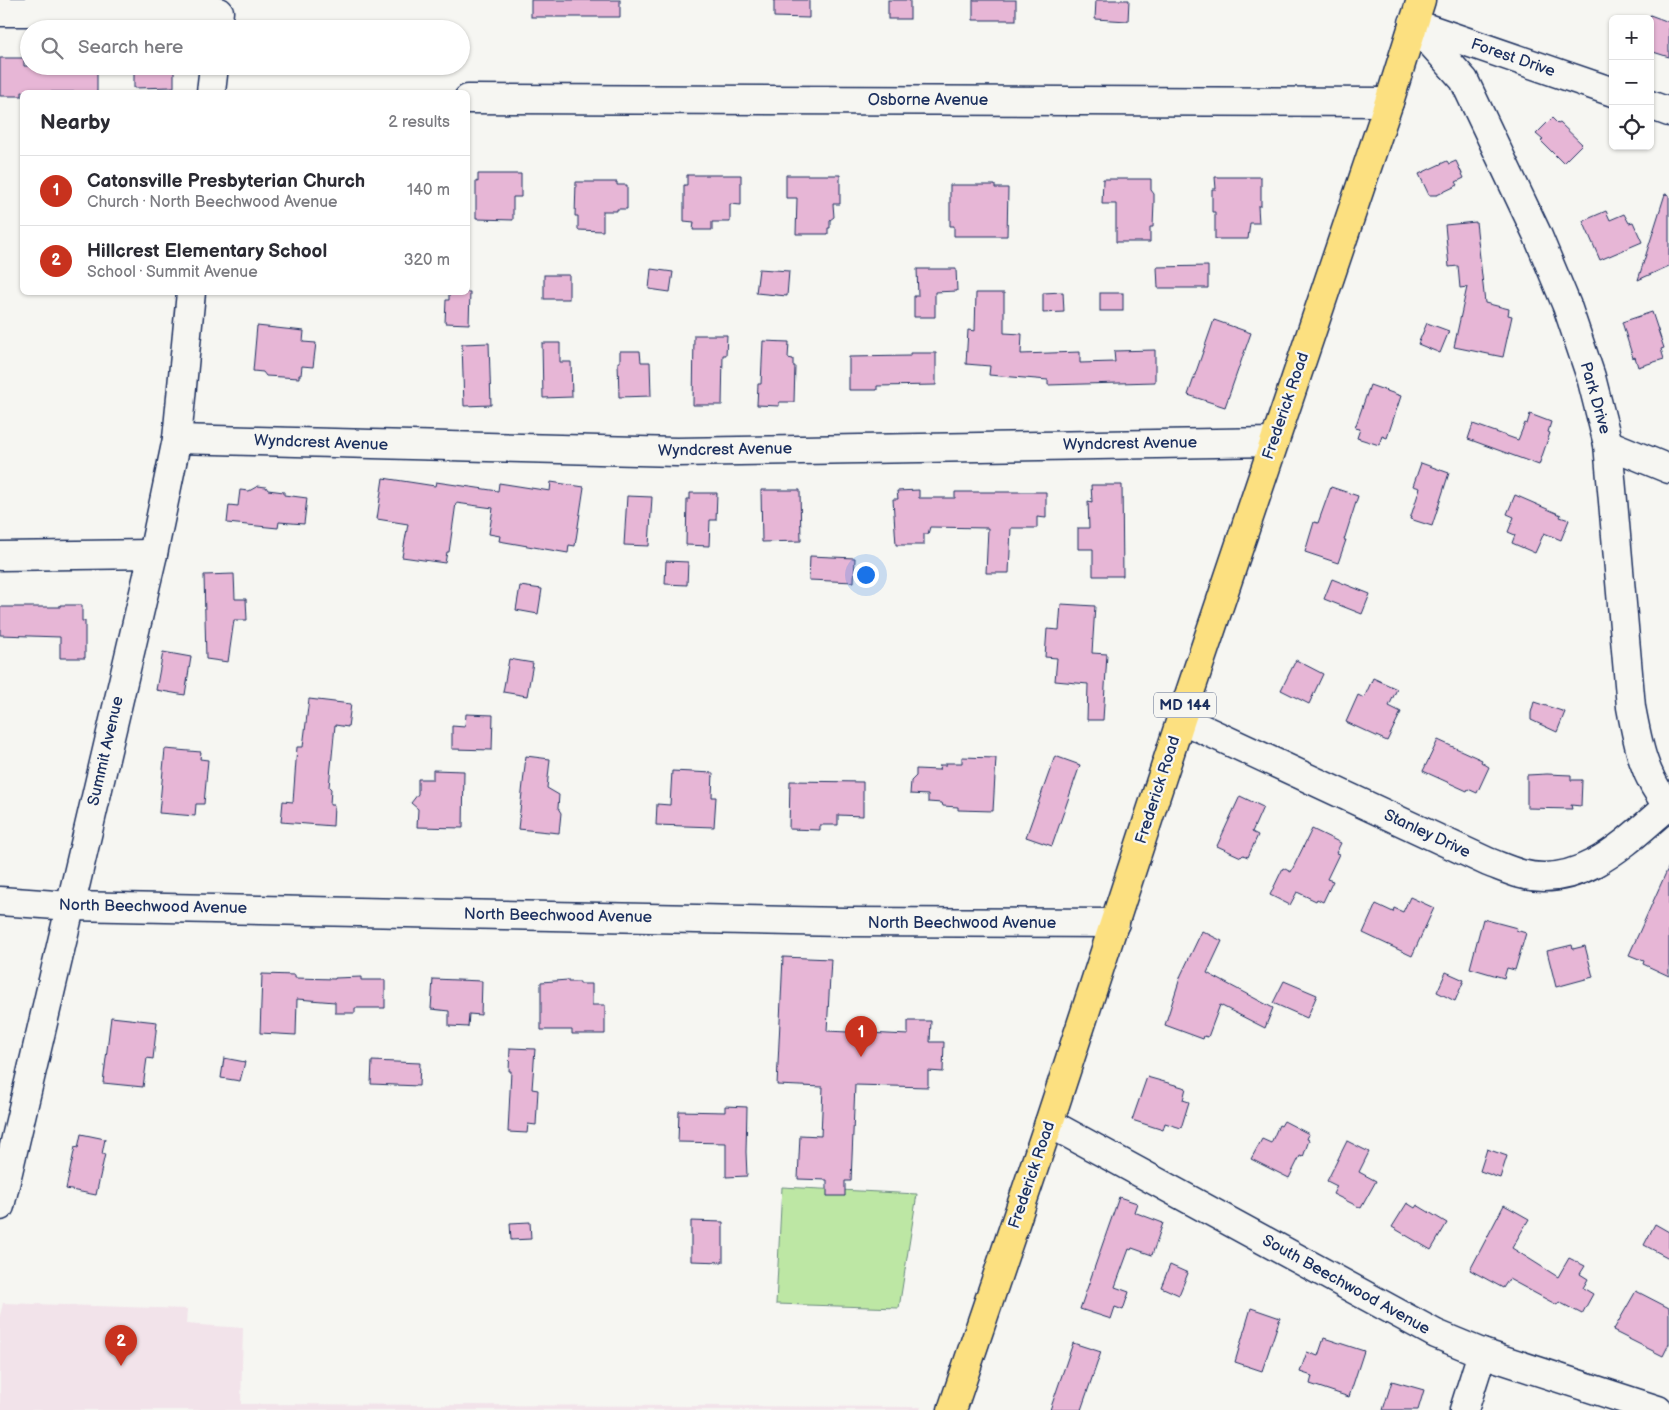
<!DOCTYPE html>
<meta charset="utf-8">
<style>
:root{--surface:#fff;--page:#f2f2f3;--text:#2b2b33;--muted:#7c7c81;--line:#e1e1e2;--accent:#c8321e}
body{margin:0;font-family:"Balsamiq Sans",sans-serif;background:var(--page);color:var(--text)}
.controls{position:absolute;right:15px;top:15px;display:grid;overflow:hidden;border-radius:8px;box-shadow:0 1px 4px #0004}
.controls button{width:45px;height:45px;display:grid;place-items:center;padding:0;border:0;border-bottom:1px solid var(--line);background:var(--surface);color:var(--text);font:25px sans-serif}
.you{position:absolute;left:865px;top:574px;width:18px;height:18px;margin:-12px;border:4px solid #fff;border-radius:50%;background:#1a73e8;box-shadow:0 0 0 8px #1a73e833}
.badge{display:grid;place-items:center;width:32px;height:32px;border-radius:50%;background:var(--accent);color:#fff;font-size:16px;font-weight:700}
.pin{position:absolute;translate:-50% -41px;filter:drop-shadow(0 1px 2px #0008)}
.pin::after{content:'';position:absolute;top:26px;width:18px;height:15px;background:inherit;clip-path:polygon(0 0,100% 0,50% 100%)}
.list{margin:0;padding:0;list-style:none}
h2{display:flex;justify-content:space-between;align-items:center;height:65px;margin:0;padding:0 20px;font-size:21px}
h2 small{font-size:16px;font-weight:400;color:var(--muted)}
.list li{display:grid;grid-template-columns:32px 1fr auto;gap:15px;align-items:center;box-sizing:border-box;height:70px;padding:0 20px;border-top:1px solid var(--line)}
.list b{display:block;font-size:19px;white-space:nowrap}
.list p{margin:0;font-size:16px;white-space:nowrap;color:var(--muted)}
.list em{font-size:16px;font-style:normal;color:var(--muted)}
.icon{flex:none;width:28px;height:28px;fill:none;stroke:currentColor;stroke-width:2;stroke-linecap:round;stroke-linejoin:round}
.map{position:relative;flex:none;width:1669px;height:1410px;overflow:hidden}
.search{position:absolute;background:var(--surface);box-shadow:0 1px 4px #0004;left:20px;top:20px;width:450px;height:55px;display:flex;align-items:center;gap:12px;box-sizing:border-box;padding:0 18px;border-radius:28px;color:var(--muted);font-size:19px}
.panel{position:absolute;background:var(--surface);box-shadow:0 1px 4px #0004;left:20px;top:90px;width:450px;height:205px;border-radius:8px}
.map>svg:first-child{display:block}
</style>
<div class="map">
<svg width="1669" height="1410" viewBox="0 0 1669 1410">
<rect width="100%" height="100%" fill="#f6f6f2"/>
<filter id="ink" filterUnits="userSpaceOnUse"><feTurbulence type="fractalNoise" baseFrequency=".02" numOctaves="2"/><feDisplacementMap in="SourceGraphic" scale="10" xChannelSelector="R" yChannelSelector="G"/><feConvolveMatrix kernelMatrix="1 2 1 2 8 2 1 2 1" color-interpolation-filters="sRGB"/></filter>
<g filter="url(#ink)">
<!-- built -->
<polygon fill="#f2e3ea" points="3,1303 187,1309 186,1324 243,1328 241,1404 921,1407 920,1410 0,1410 0,1315"/>
<!-- green -->
<polygon fill="#bde7a4" stroke="#6c8b81" points="782,1187 917,1194 899,1308 776,1304"/>
<!-- building -->
<g fill="#e7b6d6" stroke="#1b2f5e">
<rect x="531" y="0" width="89" height="17"/>
<polygon points="774,0 809,0 809,18 774,17"/>
<rect x="888" y="0" width="22" height="19"/>
<rect x="973" y="0" width="43" height="20"/>
<polygon points="1096,0 1129,0 1128,21 1095,19"/>
<polygon points="1650,15 1669,22 1669,57 1650,51"/>
<polygon points="0,58 24,58 24,66 97,66 97,92 22,92 22,96 0,96"/>
<polygon points="134,66 174,66 174,87 134,88"/>
<polygon points="1552,118 1558,124 1560,123 1582,144 1563,163 1541,141 1543,140 1536,134"/>
<polygon points="1447,161 1449,164 1456,161 1464,178 1456,182 1458,185 1437,195 1429,195 1419,174"/>
<polygon points="478,174 521,174 521,197 513,197 513,220 478,219 478,218 476,218 476,181 478,182"/>
<polygon points="687,175 741,175 741,205 730,204 730,222 712,222 712,230 693,230 694,222 684,221 684,185 687,185"/>
<polygon points="786,175 840,175 840,204 833,204 834,217 830,220 830,228 828,228 828,234 796,234 797,198 786,198"/>
<polygon points="1215,177 1261,177 1261,206 1258,206 1259,223 1250,223 1248,239 1215,239 1215,212 1212,212 1212,189 1216,189"/>
<polygon points="1103,179 1151,179 1151,190 1154,194 1154,202 1153,227 1150,227 1150,242 1116,242 1116,204 1102,204"/>
<polygon points="576,182 617,182 617,185 627,185 627,209 617,209 617,211 603,211 603,231 578,230 578,216 575,216"/>
<polygon points="950,185 995,185 995,188 1008,188 1007,236 954,236 954,226 950,226"/>
<polygon points="1665,194 1669,195 1669,266 1638,280"/>
<polygon points="1606,211 1610,220 1624,214 1629,223 1633,222 1642,242 1600,260 1583,221"/>
<polygon points="1476,222 1485,303 1509,309 1508,315 1512,316 1503,357 1454,347 1467,287 1460,288 1458,266 1449,267 1445,225"/>
<polygon points="1208,266 1208,288 1158,288 1157,267"/>
<polygon points="651,269 673,272 670,292 649,289"/>
<polygon points="759,269 789,271 787,296 756,293"/>
<polygon points="917,269 956,269 957,291 935,292 935,317 914,317 914,296 918,296"/>
<rect x="544" y="275" width="25" height="24"/>
<polygon points="449,292 470,292 469,324 445,323 446,300 449,300"/>
<polygon points="1063,292 1064,312 1043,313 1043,293"/>
<polygon points="976,293 1004,293 1004,333 1022,334 1021,354 1080,352 1080,363 1115,362 1114,351 1155,350 1155,382 1048,385 1048,380 989,375 990,366 966,364 968,330 975,331"/>
<rect x="1100" y="293" width="23" height="18"/>
<polygon points="1652,312 1664,348 1661,349 1664,359 1638,367 1635,357 1633,358 1622,322"/>
<polygon points="1214,320 1251,333 1225,407 1188,395"/>
<polygon points="1427,323 1449,331 1440,353 1418,344"/>
<polygon points="257,326 304,331 303,342 316,343 313,367 302,366 301,375 299,375 299,378 266,376 263,372 253,371"/>
<polygon points="694,335 727,335 726,355 723,355 722,405 693,405"/>
<polygon points="763,341 789,342 788,358 793,359 793,366 795,366 794,402 779,402 779,406 757,405 758,384 761,384"/>
<polygon points="489,343 491,405 464,406 462,344"/>
<polygon points="542,343 560,343 560,362 571,362 572,397 543,398"/>
<polygon points="620,351 640,351 641,362 650,362 651,396 619,397 618,362 620,362"/>
<polygon points="910,353 936,353 936,385 877,386 877,390 849,390 849,357 910,356"/>
<polygon points="1370,385 1401,396 1387,438 1382,436 1379,445 1357,438 1360,429 1355,428"/>
<polygon points="1530,414 1551,422 1548,432 1550,433 1539,465 1468,439 1473,424 1518,440 1525,423 1527,424"/>
<polygon points="1421,463 1449,473 1432,526 1410,519 1420,488 1413,486"/>
<polygon points="383,478 435,486 436,482 498,491 499,483 550,491 551,482 584,487 575,546 569,545 568,553 499,541 500,536 489,534 493,508 456,503 449,552 447,552 445,563 402,557 408,524 377,519"/>
<polygon points="1091,485 1122,485 1123,576 1093,576 1093,549 1078,549 1078,528 1089,528 1088,501 1092,502"/>
<polygon points="258,486 266,487 268,490 284,492 284,495 307,498 304,524 279,522 278,528 227,523 229,505 238,506 240,490 249,491"/>
<polygon points="1331,487 1358,496 1344,540 1346,540 1338,563 1305,552 1314,522 1318,523"/>
<polygon points="761,490 800,490 801,541 762,542"/>
<polygon points="919,490 919,498 955,498 955,492 1046,492 1046,518 1037,517 1037,528 1011,528 1009,573 986,573 988,528 930,527 928,534 924,534 924,545 896,545 893,499 898,499 897,491"/>
<polygon points="690,493 717,493 716,520 710,520 709,546 686,545 687,499 690,499"/>
<polygon points="1515,495 1561,515 1560,517 1569,520 1561,540 1544,533 1535,553 1512,543 1515,535 1508,532 1514,517 1507,514"/>
<polygon points="627,496 652,497 649,546 624,545"/>
<polygon points="810,556 855,558 854,582 809,580"/>
<polygon points="666,561 688,562 687,585 665,584"/>
<polygon points="234,574 235,599 246,599 247,620 234,620 228,662 206,659 204,575"/>
<polygon points="1332,579 1370,594 1362,614 1324,599"/>
<polygon points="520,586 542,589 538,614 516,610"/>
<polygon points="1061,604 1095,606 1092,653 1107,654 1103,720 1087,720 1088,684 1055,681 1057,658 1045,657 1047,629 1059,630"/>
<polygon points="60,605 82,605 82,621 85,621 85,658 60,658 60,637 0,635 0,607 60,607"/>
<polygon points="163,652 191,657 185,695 156,690"/>
<polygon points="509,659 533,663 527,696 503,692"/>
<polygon points="1296,660 1323,674 1309,704 1281,690"/>
<polygon points="1373,678 1397,689 1389,706 1401,712 1387,741 1346,722 1358,695 1364,698"/>
<polygon points="309,699 351,704 348,727 335,725 329,787 331,789 330,805 334,805 333,826 281,822 283,801 293,802 297,747 303,747"/>
<polygon points="1534,702 1565,712 1557,732 1531,720 1531,713"/>
<polygon points="466,714 493,715 492,750 452,749 452,726 465,727"/>
<polygon points="1438,740 1482,760 1481,762 1489,767 1477,793 1468,789 1467,791 1423,771"/>
<polygon points="165,749 201,752 200,759 208,760 204,804 196,804 195,816 159,813"/>
<polygon points="526,756 550,759 547,788 559,795 558,808 561,813 559,833 518,829"/>
<polygon points="1055,756 1080,765 1052,846 1026,837"/>
<polygon points="962,757 996,758 993,811 958,810 958,807 943,806 942,803 928,802 928,795 910,794 911,781 916,776 916,769 939,770 940,765 946,765 946,763 962,763"/>
<polygon points="433,770 464,771 463,828 417,827 418,809 411,803 418,794 418,779 433,779"/>
<polygon points="672,771 713,773 712,797 716,797 714,827 656,825 657,804 670,805"/>
<polygon points="1547,774 1571,775 1571,780 1582,780 1581,806 1571,805 1572,809 1527,808 1527,775"/>
<polygon points="790,781 863,782 863,816 838,815 838,825 820,825 820,830 789,829"/>
<polygon points="1240,796 1263,807 1252,832 1258,835 1248,857 1243,855 1241,857 1217,846"/>
<polygon points="1312,829 1341,843 1336,853 1339,854 1327,879 1333,881 1323,902 1317,899 1316,901 1297,892 1290,905 1270,895 1283,868 1291,872"/>
<polygon points="1669,866 1669,976 1643,964 1644,961 1629,955"/>
<polygon points="1410,897 1434,908 1412,956 1363,933 1376,904 1393,912 1394,908 1403,912"/>
<polygon points="1483,919 1517,928 1516,930 1526,933 1515,970 1507,968 1504,978 1470,968"/>
<polygon points="1202,931 1222,941 1207,973 1273,1008 1265,1028 1220,1005 1208,1037 1204,1036 1203,1039 1165,1025 1181,975"/>
<polygon points="1572,945 1573,949 1585,946 1593,977 1556,987 1547,951"/>
<polygon points="783,957 831,959 827,1031 908,1035 908,1021 931,1021 930,1042 944,1042 943,1072 928,1071 928,1087 855,1085 851,1181 845,1181 845,1196 827,1196 827,1180 798,1179 800,1135 821,1136 823,1087 777,1085"/>
<polygon points="1446,972 1464,980 1455,1001 1437,992"/>
<polygon points="262,974 295,975 295,978 335,979 335,978 361,977 361,980 385,980 385,1008 355,1008 355,1013 335,1013 335,1002 297,999 296,1035 260,1033"/>
<polygon points="433,979 482,981 481,1015 469,1014 468,1027 449,1026 449,1011 431,1009"/>
<polygon points="568,980 568,982 580,982 580,984 592,984 592,1005 605,1005 605,1034 572,1034 572,1030 541,1030 541,982"/>
<polygon points="1284,981 1317,995 1307,1018 1273,1003"/>
<polygon points="111,1017 157,1022 153,1059 147,1058 143,1087 103,1083"/>
<polygon points="510,1048 535,1049 532,1089 538,1090 536,1125 528,1124 527,1133 508,1132 511,1071 509,1071"/>
<polygon points="224,1058 245,1062 240,1081 221,1078"/>
<polygon points="372,1061 420,1063 419,1086 371,1084"/>
<polygon points="1147,1077 1186,1088 1183,1100 1189,1102 1181,1128 1165,1123 1163,1130 1132,1120"/>
<polygon points="725,1106 747,1107 746,1152 747,1176 726,1177 726,1143 678,1142 679,1111 725,1112"/>
<polygon points="1284,1121 1309,1134 1307,1139 1309,1140 1303,1157 1300,1156 1289,1178 1251,1159 1262,1139 1271,1143 1279,1125 1281,1126"/>
<polygon points="81,1134 105,1139 102,1154 105,1154 96,1195 66,1189 75,1147 78,1148"/>
<polygon points="1347,1141 1369,1152 1359,1172 1376,1181 1361,1208 1333,1194 1337,1186 1327,1181"/>
<polygon points="1487,1149 1507,1156 1500,1178 1480,1171"/>
<polygon points="1119,1197 1137,1203 1134,1212 1163,1223 1152,1255 1132,1248 1131,1250 1129,1249 1115,1287 1129,1292 1123,1310 1115,1307 1111,1319 1080,1309"/>
<polygon points="1407,1203 1415,1208 1417,1205 1447,1223 1431,1250 1392,1227"/>
<polygon points="1504,1205 1529,1219 1512,1248 1558,1277 1569,1258 1585,1266 1580,1274 1588,1279 1583,1288 1593,1294 1582,1314 1559,1302 1557,1305 1509,1279 1503,1288 1470,1270"/>
<polygon points="691,1221 723,1222 723,1262 691,1261"/>
<polygon points="530,1222 531,1239 511,1240 510,1223"/>
<polygon points="1655,1224 1669,1232 1669,1258 1644,1245"/>
<polygon points="1170,1265 1188,1273 1179,1295 1161,1287"/>
<polygon points="1636,1291 1669,1308 1669,1344 1663,1356 1613,1331"/>
<polygon points="1251,1308 1280,1318 1262,1371 1235,1362"/>
<polygon points="1324,1338 1364,1351 1349,1397 1310,1384 1312,1376 1300,1372 1307,1352 1318,1356"/>
<polygon points="1073,1343 1101,1352 1081,1410 1050,1410"/>
<polygon points="1392,1381 1424,1390 1418,1410 1383,1410"/>
</g>
<g fill="none" stroke-linecap="round" stroke-linejoin="round">
<!-- minor casing -->
<g stroke="#1b2f5e" stroke-width="31">
<g id="minor">
<polyline points="0,12 219,12"/>
<path d="M1413,23L1464,80L1537,234L1567,306L1591,377L1608,444L1631,707C1638,745 1644,777 1669,807"/>
<polyline points="1415,24 1613,92"/>
<polyline points="211,92 214,66"/>
<polyline points="468,99 1389,102"/>
<polyline points="1650,105 1669,112"/>
<polyline points="177,439 677,452 1274,442"/>
<polyline points="1608,444 1669,469"/>
<polyline points="0,556 153,554"/>
<path d="M1181,719L1488,862C1499,866 1510,871 1521,874C1580,890 1627,841 1668,806"/>
<polyline points="0,901 70,906 843,922 1115,923"/>
<polyline points="1049,1123 1436,1334 1482,1353 1658,1410"/>
<polyline points="0,1206 153,554 177,439 191,292"/>
<polyline points="1464,1410 1482,1353"/>
</g>
</g>
<!-- major casing -->
<g stroke="#1b2f5e" stroke-width="31">
<polyline id="major" points="952,1410 1049,1123 1181,719 1389,102 1421,0"/>
</g>
<!-- minor -->
<use href="#minor" stroke="#f6f6f2" stroke-width="28"/>
<!-- major -->
<use href="#major" stroke="#fce080" stroke-width="28"/>
</g>
</g>
<g text-anchor="middle" dominant-baseline="central" stroke-width="4.5" stroke-linejoin="round" paint-order="stroke">
<!-- shield labels -->
<rect fill="#f6f6f2" stroke="#5d6b8a" stroke-width="1" x="1154" y="692.5" width="62" height="25" rx="4"/>
<g font-size="15" font-weight="bold" fill="#1b2f5e">
<text x="1185" y="705">MD 144</text>
</g>
<!-- street labels -->
<g font-size="16" fill="#1b2f5e" stroke="#f6f6f2">
<text transform="translate(1513 58) rotate(19)">Forest Drive</text>
<text x="928" y="100">Osborne Avenue</text>
<text transform="translate(1595 398) rotate(74)">Park Drive</text>
<text transform="translate(1286 406) rotate(-71)">Frederick Road</text>
<text transform="translate(321 443) rotate(2)">Wyndcrest Avenue</text>
<text transform="translate(1130 444) rotate(-1)">Wyndcrest Avenue</text>
<text transform="translate(725 450) rotate(-1)">Wyndcrest Avenue</text>
<text transform="translate(106 751) rotate(-77)">Summit Avenue</text>
<text transform="translate(1158 790) rotate(-72)">Frederick Road</text>
<text transform="translate(1427 834) rotate(25)">Stanley Drive</text>
<text transform="translate(153 907) rotate(1)">North Beechwood Avenue</text>
<text transform="translate(558 916) rotate(1)">North Beechwood Avenue</text>
<text x="962" y="923">North Beechwood Avenue</text>
<text transform="translate(1032 1175) rotate(-71)">Frederick Road</text>
<text transform="translate(1346 1285) rotate(29)">South Beechwood Avenue</text>
</g>
</g>
</svg>
<div class="controls">
<button>+</button>
<button>−</button>
<button><svg class="icon" aria-label="locate" viewBox="0 0 24 24"><circle cx="12" cy="12" r="6"/><path d="M12 2v4M12 18v4M2 12h4M18 12h4"/></svg></button>
</div>
<div class="you"></div>
<div class="pin badge" style="left:861px;top:1057px">1</div>
<div class="pin badge" style="left:121px;top:1366px">2</div>
<div class="search"><svg class="icon" aria-label="search" viewBox="0 0 24 24"><circle cx="10" cy="10" r="6"/><path d="M15 15l6 6"/></svg>Search here</div>
<section class="panel">
<h2>Nearby<small>2 results</small></h2>
<ul class="list">
<li><span class="badge">1</span><div><b>Catonsville Presbyterian Church</b><p>Church · North Beechwood Avenue</p></div><em>140 m</em></li>
<li><span class="badge">2</span><div><b>Hillcrest Elementary School</b><p>School · Summit Avenue</p></div><em>320 m</em></li>
</ul>
</section>
</div>
